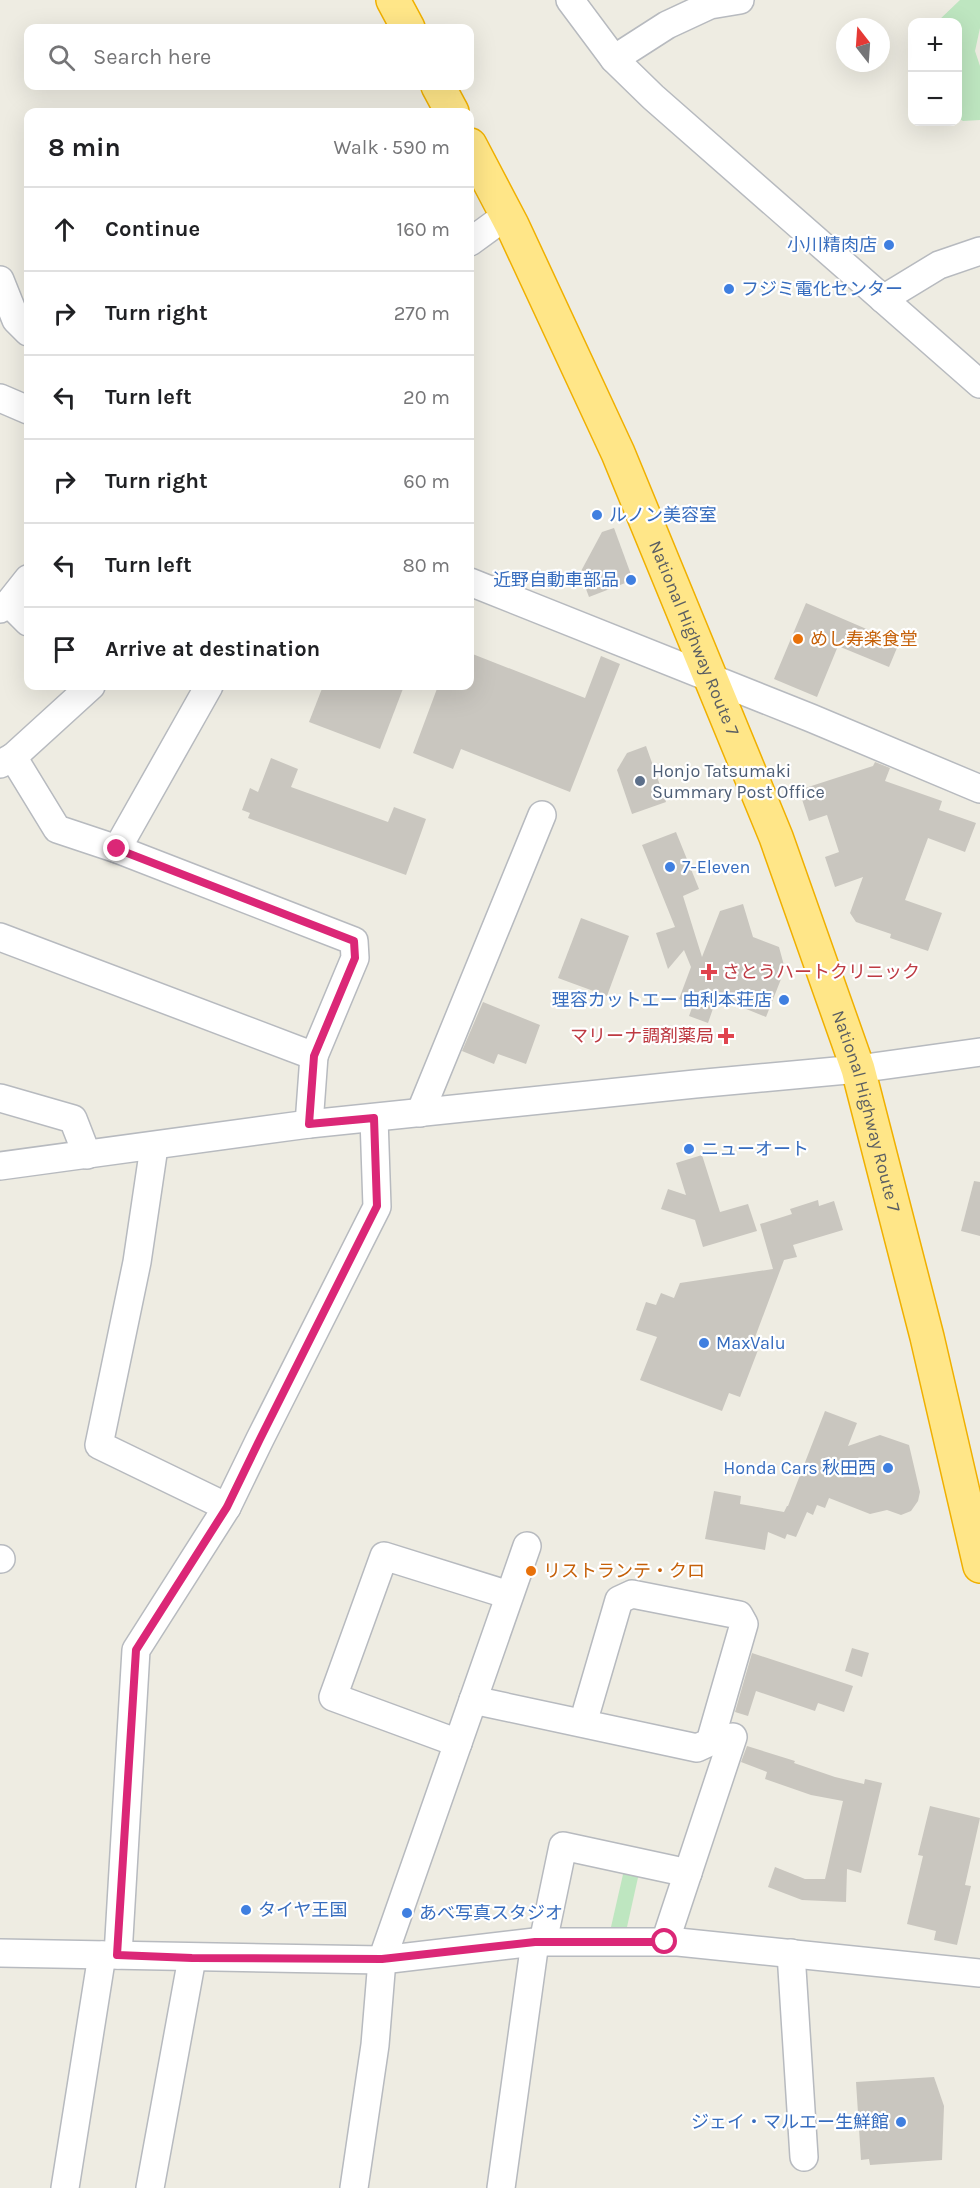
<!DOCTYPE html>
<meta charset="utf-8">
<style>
:root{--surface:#fff;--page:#f6f6f6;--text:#202124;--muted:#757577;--line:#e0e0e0}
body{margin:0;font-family:Karla,"Noto Sans JP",sans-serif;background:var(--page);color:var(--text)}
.controls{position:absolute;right:18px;top:18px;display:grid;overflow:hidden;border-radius:12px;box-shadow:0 6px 24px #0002}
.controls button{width:54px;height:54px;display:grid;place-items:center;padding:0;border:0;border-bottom:2px solid var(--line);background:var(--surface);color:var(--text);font:30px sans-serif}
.compass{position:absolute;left:836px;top:18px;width:54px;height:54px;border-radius:50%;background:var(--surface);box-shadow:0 6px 24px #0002;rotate:343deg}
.stop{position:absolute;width:18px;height:18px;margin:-14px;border:4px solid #db2777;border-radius:50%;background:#fff}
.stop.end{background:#db2777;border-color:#fff;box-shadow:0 2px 6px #0008}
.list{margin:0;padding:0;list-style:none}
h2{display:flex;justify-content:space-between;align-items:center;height:78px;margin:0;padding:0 24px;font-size:26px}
h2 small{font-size:20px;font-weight:400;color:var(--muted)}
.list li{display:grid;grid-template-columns:39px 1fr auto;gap:18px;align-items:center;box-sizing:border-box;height:84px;padding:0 24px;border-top:2px solid var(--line)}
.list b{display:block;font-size:22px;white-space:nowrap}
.list em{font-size:20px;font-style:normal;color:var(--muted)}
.icon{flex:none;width:33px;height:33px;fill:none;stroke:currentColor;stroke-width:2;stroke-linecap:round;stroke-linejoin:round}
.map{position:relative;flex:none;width:980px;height:2188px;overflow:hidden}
.search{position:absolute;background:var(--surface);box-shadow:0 6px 24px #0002;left:24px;top:24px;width:450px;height:66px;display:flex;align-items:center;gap:15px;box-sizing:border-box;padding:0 21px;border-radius:12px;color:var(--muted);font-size:22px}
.panel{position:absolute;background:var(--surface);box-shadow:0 6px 24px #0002;left:24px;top:108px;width:450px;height:582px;border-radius:12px}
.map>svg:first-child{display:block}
</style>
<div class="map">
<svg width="980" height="2188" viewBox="0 0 980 2188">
<rect width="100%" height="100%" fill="#eeece2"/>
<!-- green -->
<g fill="#bee6c0">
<polygon points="960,0 980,0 980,28 975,51 980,66 980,120 963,121 958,118 958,22 937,22"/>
<polygon points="624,1870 639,1873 627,1927 611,1927"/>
</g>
<!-- building -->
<g fill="#c9c6bf">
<polygon points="614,528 633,580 589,597 580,573 602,532"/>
<polygon points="806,603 899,643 889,667 838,646 817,697 774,679"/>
<polygon points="470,653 585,698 601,656 620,664 570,792 461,749 453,769 413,753 438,686 470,686"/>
<polygon points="323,686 404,686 380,749 309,722"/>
<polygon points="646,746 666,802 632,814 617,770 627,753"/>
<polygon points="271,758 298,769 291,787 388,822 394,807 426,819 406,875 248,818 250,813 242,810 250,788 258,792"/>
<polygon points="875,762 890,768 885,781 942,801 939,810 976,823 965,852 928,838 905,900 942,913 928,951 890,938 891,934 856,922 850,913 863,877 835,887 825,857 839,852 827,815 809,821 799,790 873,766"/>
<polygon points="676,832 699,889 683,896 702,957 720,911 743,904 753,937 779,947 785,969 766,1017 717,997 708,1023 689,1016 693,1005 679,999 691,967 684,950 668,969 656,933 675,927 642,845"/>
<polygon points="581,918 629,936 607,996 558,978"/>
<polygon points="483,1002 540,1025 526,1064 498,1054 494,1064 462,1051"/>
<polygon points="702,1155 720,1212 748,1204 757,1231 703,1247 695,1220 661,1209 668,1189 686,1195 676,1163"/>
<polygon points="974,1181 980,1182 980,1236 961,1231"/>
<polygon points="818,1200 819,1206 834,1201 843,1230 793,1245 797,1257 784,1260 751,1348 758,1350 740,1397 729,1393 722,1411 640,1380 657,1337 636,1330 646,1302 656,1305 661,1293 674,1298 680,1283 773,1269 760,1224 792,1214 790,1209"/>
<polygon points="825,1411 857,1423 848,1446 880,1435 909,1445 920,1492 918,1501 911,1511 901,1515 887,1510 870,1514 829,1498 825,1508 817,1505 813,1515 807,1512 796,1537 787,1534 785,1539 768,1532 765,1550 705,1539 714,1491 741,1496 740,1504 784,1512 787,1506 788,1506"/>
<polygon points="852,1648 869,1653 862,1677 845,1671"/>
<polygon points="752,1653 853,1686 844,1712 818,1703 815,1711 756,1691 748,1716 735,1712"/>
<polygon points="747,1746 795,1761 794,1763 835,1777 864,1784 865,1779 882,1783 861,1873 847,1869 846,1902 802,1900 768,1887 775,1867 805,1879 825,1879 843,1801 811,1795 765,1779 767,1772 741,1762"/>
<polygon points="930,1806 980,1818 965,1885 971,1886 957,1945 934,1940 936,1931 907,1924 923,1856 918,1855"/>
<polygon points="934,2077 944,2106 942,2160 870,2165 869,2159 861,2160 856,2082"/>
</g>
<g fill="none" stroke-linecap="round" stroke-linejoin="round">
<!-- minor casing -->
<g stroke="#b7babf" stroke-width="30">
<g id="minor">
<polyline points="570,0 614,59 653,97 980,384"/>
<polyline points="614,59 667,25 710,5 740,0"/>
<polyline points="470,242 507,215"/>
<polyline points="0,280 16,320 28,332"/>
<polyline points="883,299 939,265 980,251"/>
<polyline points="0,398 28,410"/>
<polyline points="470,582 811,718 980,789"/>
<polyline points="9,603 28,622"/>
<polyline points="0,609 9,603 28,579"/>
<polyline points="13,757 91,686"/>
<polyline points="0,764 13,757 57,829 117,849 354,941 355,958 314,1056 0,937"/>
<polyline points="117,849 209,686"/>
<polyline points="0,1098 73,1119 87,1155"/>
<polyline points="420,1113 542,815"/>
<polyline points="309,1124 314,1056"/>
<polyline points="154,1147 137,1262 99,1445 227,1507"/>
<polyline points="0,1166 309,1124 695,1084 858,1069 980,1052"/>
<polyline points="0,1559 1,1559"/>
<polyline points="473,1700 697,1748 710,1742 744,1624 739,1615 632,1594 619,1600 583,1723"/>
<polyline points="458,1743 333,1697 384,1556 509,1595"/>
<polyline points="543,1942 563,1846 688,1873"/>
<polyline points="665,1942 733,1737"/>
<polyline points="0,1953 382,1960 535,1942 678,1942 980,1973"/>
<polyline points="791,1953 804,2157"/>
<polyline points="118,1955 136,1650 227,1507 260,1439 377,1207 374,1118"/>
<polyline points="65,2188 102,1955"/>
<polyline points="150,2188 192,1958"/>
<polyline points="354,2188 375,2045 382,1960 527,1546"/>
<polyline points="501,2188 535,1942"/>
</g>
</g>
<!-- highway casing -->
<g stroke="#f0b000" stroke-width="36">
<g id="highway">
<polyline points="393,0 408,28"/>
<polyline points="438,86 452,112"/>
<path id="s1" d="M470,145L512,225L618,453L776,837L858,1069L927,1337L980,1566"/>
</g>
</g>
<!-- minor -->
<use href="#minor" stroke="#fff" stroke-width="27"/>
<!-- highway -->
<use href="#highway" stroke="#ffe688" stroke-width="33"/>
</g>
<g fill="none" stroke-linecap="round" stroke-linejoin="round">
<!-- route -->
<polyline stroke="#db2777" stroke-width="8" points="117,849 354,941 355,958 314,1056 309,1124 374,1118 377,1206 260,1439 227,1507 136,1650 117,1955 192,1958 382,1959 535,1942 665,1942"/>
</g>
<!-- markers -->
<g fill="#3f7fe0" stroke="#fff" stroke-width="2">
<circle cx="889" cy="245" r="6"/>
<circle cx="729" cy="289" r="6"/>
<circle cx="597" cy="515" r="6"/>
<circle cx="631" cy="580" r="6"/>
<circle cx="670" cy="867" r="6"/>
<circle cx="784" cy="1000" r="6"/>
<circle cx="689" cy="1149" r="6"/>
<circle cx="704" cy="1343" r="6"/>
<circle cx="888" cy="1468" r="6"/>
<circle cx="246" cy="1910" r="6"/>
<circle cx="407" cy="1913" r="6"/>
<circle cx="901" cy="2122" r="6"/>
</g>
<g fill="#e8710a" stroke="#fff" stroke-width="2">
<circle cx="798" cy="639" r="6"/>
<circle cx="531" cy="1571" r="6"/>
</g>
<circle fill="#5c6f8a" stroke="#fff" stroke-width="2" cx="640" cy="781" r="6"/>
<g fill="#e0444e" stroke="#fff" stroke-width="2">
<path d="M706 963h6v6h6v6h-6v6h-6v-6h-6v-6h6z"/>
<path d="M723 1027h6v6h6v6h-6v6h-6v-6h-6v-6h6z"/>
</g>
<g text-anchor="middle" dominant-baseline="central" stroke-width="4.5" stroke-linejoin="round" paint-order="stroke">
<!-- shop labels -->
<g font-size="18" fill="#366cbe" stroke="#fff" text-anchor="start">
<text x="877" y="245" text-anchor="end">小川精肉店</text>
<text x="741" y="289">フジミ電化センター</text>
<text x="609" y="515">ルノン美容室</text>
<text x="619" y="580" text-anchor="end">近野自動車部品</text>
<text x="682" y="867">7-Eleven</text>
<text x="772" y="1000" text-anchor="end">理容カットエー 由利本荘店</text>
<text x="701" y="1149">ニューオート</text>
<text x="716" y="1343">MaxValu</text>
<text x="876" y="1468" text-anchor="end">Honda Cars 秋田西</text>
<text x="258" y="1910">タイヤ王国</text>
<text x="419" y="1913">あべ写真スタジオ</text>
<text x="889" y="2122" text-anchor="end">ジェイ・マルエー生鮮館</text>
</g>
<!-- street labels -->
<g font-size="18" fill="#5a5e63" stroke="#fff">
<text stroke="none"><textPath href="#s1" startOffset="542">National Highway Route 7</textPath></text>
<text stroke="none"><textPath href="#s1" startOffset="1046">National Highway Route 7</textPath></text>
</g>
<!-- food labels -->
<g font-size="18" fill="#c56008" stroke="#fff" text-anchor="start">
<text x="810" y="639">めし寿楽食堂</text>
<text x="543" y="1571">リストランテ・クロ</text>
</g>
<!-- service labels -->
<g font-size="18" fill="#4e5e75" stroke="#fff" text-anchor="start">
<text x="652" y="771">Honjo Tatsumaki<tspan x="652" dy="21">Summary Post Office</tspan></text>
</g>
<!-- health labels -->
<g font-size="18" fill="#be3a42" stroke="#fff" text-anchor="start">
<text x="722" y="972">さとうハートクリニック</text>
<text x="714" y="1036" text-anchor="end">マリーナ調剤薬局</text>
</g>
</g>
</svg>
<div class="controls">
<button>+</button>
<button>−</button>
</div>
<svg class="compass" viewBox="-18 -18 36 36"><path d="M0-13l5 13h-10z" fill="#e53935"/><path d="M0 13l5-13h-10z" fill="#757577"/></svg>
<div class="stop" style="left:665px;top:1942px"></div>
<div class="stop end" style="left:117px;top:849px"></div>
<div class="search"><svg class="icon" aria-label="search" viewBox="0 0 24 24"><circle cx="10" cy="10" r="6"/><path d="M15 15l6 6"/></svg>Search here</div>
<section class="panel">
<h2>8 min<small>Walk · 590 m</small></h2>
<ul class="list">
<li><svg class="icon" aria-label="ahead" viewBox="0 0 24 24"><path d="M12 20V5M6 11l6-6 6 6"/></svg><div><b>Continue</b></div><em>160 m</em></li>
<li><svg class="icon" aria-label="right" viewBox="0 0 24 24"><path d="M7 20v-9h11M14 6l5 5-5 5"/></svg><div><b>Turn right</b></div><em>270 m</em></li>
<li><svg class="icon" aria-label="left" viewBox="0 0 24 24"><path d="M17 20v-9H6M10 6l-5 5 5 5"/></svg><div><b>Turn left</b></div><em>20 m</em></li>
<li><svg class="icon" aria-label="right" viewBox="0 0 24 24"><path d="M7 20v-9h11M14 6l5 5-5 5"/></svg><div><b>Turn right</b></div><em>60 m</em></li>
<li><svg class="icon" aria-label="left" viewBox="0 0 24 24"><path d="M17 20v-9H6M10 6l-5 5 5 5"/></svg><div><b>Turn left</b></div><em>80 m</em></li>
<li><svg class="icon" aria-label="arrive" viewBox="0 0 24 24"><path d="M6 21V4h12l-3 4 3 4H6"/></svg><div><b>Arrive at destination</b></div></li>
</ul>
</section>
</div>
